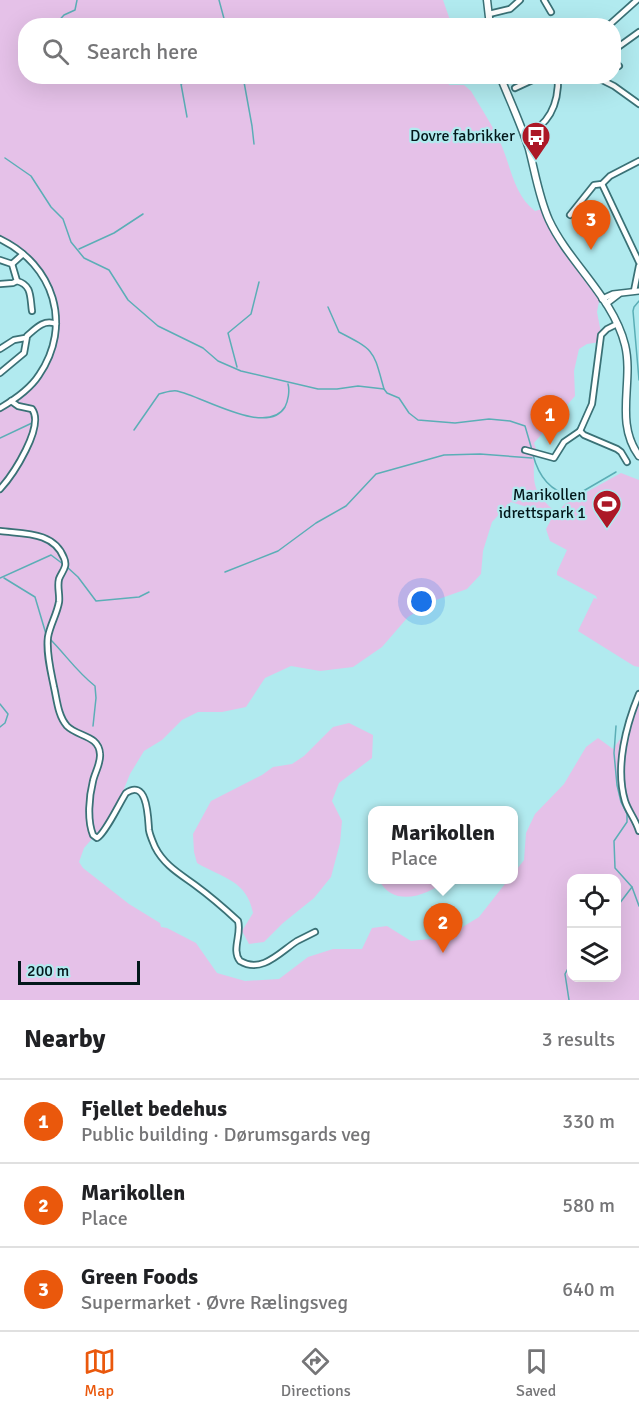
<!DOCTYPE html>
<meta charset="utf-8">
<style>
:root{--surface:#fff;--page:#f2f2f2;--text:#202124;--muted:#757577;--line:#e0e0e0;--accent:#ea580c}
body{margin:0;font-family:Signika,sans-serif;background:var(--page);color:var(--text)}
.controls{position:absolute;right:18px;bottom:18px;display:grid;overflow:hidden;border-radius:12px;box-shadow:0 6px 24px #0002}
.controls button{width:54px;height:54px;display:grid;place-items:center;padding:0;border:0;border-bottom:2px solid var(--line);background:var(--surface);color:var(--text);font:30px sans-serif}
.scale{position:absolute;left:18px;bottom:15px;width:122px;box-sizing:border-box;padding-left:6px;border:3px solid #03181b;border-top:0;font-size:16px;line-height:21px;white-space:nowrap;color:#03181b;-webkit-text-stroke:4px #b1eaef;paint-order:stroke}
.you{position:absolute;left:422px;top:602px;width:21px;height:21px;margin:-15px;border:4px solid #fff;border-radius:50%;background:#1a73e8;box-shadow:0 0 0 9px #1a73e833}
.badge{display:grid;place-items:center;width:39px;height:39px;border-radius:50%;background:var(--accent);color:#fff;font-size:20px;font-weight:700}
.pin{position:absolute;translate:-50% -50px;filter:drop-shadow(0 2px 3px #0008)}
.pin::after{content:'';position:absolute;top:32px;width:21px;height:18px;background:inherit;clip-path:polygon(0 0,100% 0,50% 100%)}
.popup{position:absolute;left:368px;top:806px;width:150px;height:78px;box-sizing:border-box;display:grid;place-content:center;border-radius:12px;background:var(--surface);filter:drop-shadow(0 2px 4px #0005);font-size:20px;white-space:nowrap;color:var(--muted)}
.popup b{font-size:22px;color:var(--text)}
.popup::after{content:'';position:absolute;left:50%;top:100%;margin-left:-12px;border:12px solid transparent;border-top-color:var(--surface)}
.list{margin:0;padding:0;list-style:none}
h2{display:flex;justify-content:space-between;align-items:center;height:78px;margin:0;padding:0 24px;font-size:26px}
h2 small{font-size:20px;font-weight:400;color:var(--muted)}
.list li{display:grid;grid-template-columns:39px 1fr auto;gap:18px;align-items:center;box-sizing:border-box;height:84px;padding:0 24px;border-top:2px solid var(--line)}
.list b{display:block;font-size:22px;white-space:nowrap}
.list p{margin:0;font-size:20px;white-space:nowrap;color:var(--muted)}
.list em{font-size:20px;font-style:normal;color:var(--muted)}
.icon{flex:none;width:33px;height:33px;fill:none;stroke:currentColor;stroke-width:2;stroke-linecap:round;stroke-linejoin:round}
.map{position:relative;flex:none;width:639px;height:1000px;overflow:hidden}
.search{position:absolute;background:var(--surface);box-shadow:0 6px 24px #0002;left:18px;right:18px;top:18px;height:66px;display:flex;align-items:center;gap:15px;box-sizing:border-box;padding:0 21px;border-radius:24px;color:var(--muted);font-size:22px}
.sheet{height:330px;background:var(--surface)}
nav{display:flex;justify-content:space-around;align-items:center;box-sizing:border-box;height:84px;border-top:2px solid var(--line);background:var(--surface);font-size:16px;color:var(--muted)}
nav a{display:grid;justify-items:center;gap:3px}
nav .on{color:var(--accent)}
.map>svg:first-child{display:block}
</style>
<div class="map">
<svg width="639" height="1000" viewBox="0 0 639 1000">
<rect width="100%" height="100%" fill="#b1eaef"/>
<!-- green -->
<g fill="#e5c1e8" fill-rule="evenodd">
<path d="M0,0H443L450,20L449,25L26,26V76L447,77L449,85H464L471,91C481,108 493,126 501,144C511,167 514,195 535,211L546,208L559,235L601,291L597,312L602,338L600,342L587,344L579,349L574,371L575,396L534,443L537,452C534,457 534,460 534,466C533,489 537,494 553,510L527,507L511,502L492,522L483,551L481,574L467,589L436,600L408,617L382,647L353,667L320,671L291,666L265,678L246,707L222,712H198L182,720L162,740L144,751L130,774L120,799L105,824L84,848L79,862L83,868L129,904L160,923L161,927L167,928L196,943L217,973L245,981L279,979L308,957L333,949H362L372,928L387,926L411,941L446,937L479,917L508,880H514V873L524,860L526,833L535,814L564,784L586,747L598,738L613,749L630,725L629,709L639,689V1000H0V405C37,386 59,354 52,311C51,301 49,289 43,280C33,261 16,250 0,238ZM572,878H616V978H572Z"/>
<polygon points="621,473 639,480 639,667 634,666 578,631 594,598 597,599 596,596 557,575 557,572 567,550 550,541 546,529 553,516 565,504"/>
<path d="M349,723L373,735L372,758L339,783L332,801L342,821L340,843L331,877L314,898L283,923L264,942L249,944L242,931L253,913C247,880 222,878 197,863L194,852L193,834L211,801L262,775L273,767L292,764L304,756L333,727Z"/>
<path d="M379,880H446C428,896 393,908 379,880Z"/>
</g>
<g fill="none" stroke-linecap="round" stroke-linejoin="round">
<!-- stream -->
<g stroke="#5baeb6" stroke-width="1.5">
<polyline points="219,0 226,26"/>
<polyline points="54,26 64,15 75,10 77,0"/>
<polyline points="241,76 244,82 252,126 254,144"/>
<polyline points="187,117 181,84 199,76"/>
<polyline points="5,158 31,176 51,207 63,219 71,242 84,258 109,270 128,300 158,326 203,348 218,361 241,371 318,389 337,389 358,386 384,389 387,393 399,398 409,413 418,420 455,423 489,419 510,421 525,426 532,450"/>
<polyline points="79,249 114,233 143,214"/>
<polyline points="639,301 634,307 633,311 639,380"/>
<path d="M328,307L339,332C376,351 373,350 384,389"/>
<polyline points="237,367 228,333 251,314 259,282"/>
<path d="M134,430L159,394C164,393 171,390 177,391C202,396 267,437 285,407C288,401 290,391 288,384"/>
<polyline points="0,438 32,423"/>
<path d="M533,455C539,477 550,491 573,497L616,472"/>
<polyline points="67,567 78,577 96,601 139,597 149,592"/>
<polyline points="225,572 278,551 316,523 346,506 376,474 444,455 480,454 532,458"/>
<polyline points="0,578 51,555 63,564"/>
<polyline points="4,578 35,597 46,634"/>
<path d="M49,638C66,655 76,671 95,686L96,698L93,726"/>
<polyline points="0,704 8,714 5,723 0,727"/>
<polyline points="616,726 614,753 617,785 621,802 627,814 627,822 614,841 615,868 632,887 639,906"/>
<polyline points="616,908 632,887"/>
<polyline points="569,1000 565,974 572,961"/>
</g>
<!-- minor casing -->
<g stroke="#3a7176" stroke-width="8">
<g id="minor">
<polyline points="544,0 551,12"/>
<polyline points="489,14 510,9 520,0"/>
<polyline points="608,26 637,0"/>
<polyline points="614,50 639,32"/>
<polyline points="614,61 619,66"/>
<polyline points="594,76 614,86 639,104"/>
<polyline points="515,88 541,76"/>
<path d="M524,136C550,125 559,103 558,76"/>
<polyline points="602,184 639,262"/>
<polyline points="570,215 594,185 602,184 610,176 639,161"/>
<path d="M0,239C54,265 73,325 39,375C30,389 14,400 0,408"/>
<polyline points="0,260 12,264 17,281 13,283 0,284"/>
<polyline points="12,264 23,254"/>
<path d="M17,281C32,285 30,297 32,311"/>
<polyline points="634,291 639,266"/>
<polyline points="0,349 14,340 25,338"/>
<path d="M0,373L24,353L27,336C36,328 44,319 56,324"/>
<polyline points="580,431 592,404 601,335 607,329 617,324"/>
<polyline points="580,431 584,435 617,449 621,452 627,462"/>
<polyline points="525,450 554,458 564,442 580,431"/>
<path d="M0,489C13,475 45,426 32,409L18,406L11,401"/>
<path d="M0,531C22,534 54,531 64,558C68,567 62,571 59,579C57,587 60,594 59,602C57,614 50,625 48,637C46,653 51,672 54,687C57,700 58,716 67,726C78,737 99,735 100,754C101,763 95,772 93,781C89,797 87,820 93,835L97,838C105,834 120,802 126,793C148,778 148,819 149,830C150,836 153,842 155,847C164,865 180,874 195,885C210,896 224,908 238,921C242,934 231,950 240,961C262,974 280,952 297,941C303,938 309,935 315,932"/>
<path d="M639,694C626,725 615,767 625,801C628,811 636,820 639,831"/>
</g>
</g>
<!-- tertiary casing -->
<g stroke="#3a7176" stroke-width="8">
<g id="tertiary">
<polyline points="602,299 613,294 639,291"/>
<polyline points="606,304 619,294"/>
</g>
</g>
<!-- secondary casing -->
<g stroke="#3a7176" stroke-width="9">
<g id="secondary">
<polyline points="487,0 490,26"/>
<path d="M500,76C510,101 521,124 529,149C535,172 539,198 549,220C569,263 613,297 625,345C634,382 614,422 639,456"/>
</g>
</g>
<!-- minor -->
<use href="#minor" stroke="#fff" stroke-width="4.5"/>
<!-- tertiary -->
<use href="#tertiary" stroke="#fff" stroke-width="5"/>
<!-- secondary -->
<use href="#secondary" stroke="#fff" stroke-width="6"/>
</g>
<!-- icons -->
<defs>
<g id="bus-pin" transform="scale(1.5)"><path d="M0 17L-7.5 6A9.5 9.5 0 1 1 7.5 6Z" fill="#ac1826" stroke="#b1eaef"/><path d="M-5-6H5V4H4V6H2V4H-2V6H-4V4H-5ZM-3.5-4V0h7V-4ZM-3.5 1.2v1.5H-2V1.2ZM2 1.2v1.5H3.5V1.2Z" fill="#fff"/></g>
<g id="stadium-pin" transform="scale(1.5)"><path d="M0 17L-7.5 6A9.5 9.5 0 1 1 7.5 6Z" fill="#ac1826" stroke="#b1eaef"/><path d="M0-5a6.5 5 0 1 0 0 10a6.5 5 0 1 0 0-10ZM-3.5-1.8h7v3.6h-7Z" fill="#fff"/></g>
</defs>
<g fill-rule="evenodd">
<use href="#bus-pin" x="536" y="136"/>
<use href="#stadium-pin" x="607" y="504"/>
</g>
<g text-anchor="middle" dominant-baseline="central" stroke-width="4.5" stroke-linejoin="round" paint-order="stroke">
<!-- poi labels -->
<g font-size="16" fill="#03181b" stroke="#b1eaef" text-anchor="end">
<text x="515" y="136">Dovre fabrikker</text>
<text x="586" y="495">Marikollen<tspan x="586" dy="18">idrettspark 1</tspan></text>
</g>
</g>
</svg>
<div class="controls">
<button><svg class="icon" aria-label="locate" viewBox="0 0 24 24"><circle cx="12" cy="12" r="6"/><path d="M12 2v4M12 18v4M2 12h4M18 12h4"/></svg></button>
<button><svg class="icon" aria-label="layers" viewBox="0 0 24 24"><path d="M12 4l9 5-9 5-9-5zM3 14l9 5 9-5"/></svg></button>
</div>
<div class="scale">200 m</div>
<div class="you"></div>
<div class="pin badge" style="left:550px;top:445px">1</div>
<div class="pin badge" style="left:443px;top:953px">2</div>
<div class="popup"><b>Marikollen</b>Place</div>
<div class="pin badge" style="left:591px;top:250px">3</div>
<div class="search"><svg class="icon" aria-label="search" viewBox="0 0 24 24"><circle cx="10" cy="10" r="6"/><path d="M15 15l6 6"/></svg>Search here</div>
</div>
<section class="sheet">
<h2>Nearby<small>3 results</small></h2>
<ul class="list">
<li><span class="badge">1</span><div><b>Fjellet bedehus</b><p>Public building · Dørumsgards veg</p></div><em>330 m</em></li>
<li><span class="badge">2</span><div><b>Marikollen</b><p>Place</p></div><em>580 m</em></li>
<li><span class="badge">3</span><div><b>Green Foods</b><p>Supermarket · Øvre Rælingsveg</p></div><em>640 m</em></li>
</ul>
</section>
<nav>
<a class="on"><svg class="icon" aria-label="map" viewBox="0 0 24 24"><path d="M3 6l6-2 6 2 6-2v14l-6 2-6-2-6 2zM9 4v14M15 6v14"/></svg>Map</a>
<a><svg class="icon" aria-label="directions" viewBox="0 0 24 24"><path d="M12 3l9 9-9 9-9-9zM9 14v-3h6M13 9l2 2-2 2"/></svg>Directions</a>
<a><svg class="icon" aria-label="saved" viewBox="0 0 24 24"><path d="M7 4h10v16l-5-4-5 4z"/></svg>Saved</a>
</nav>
